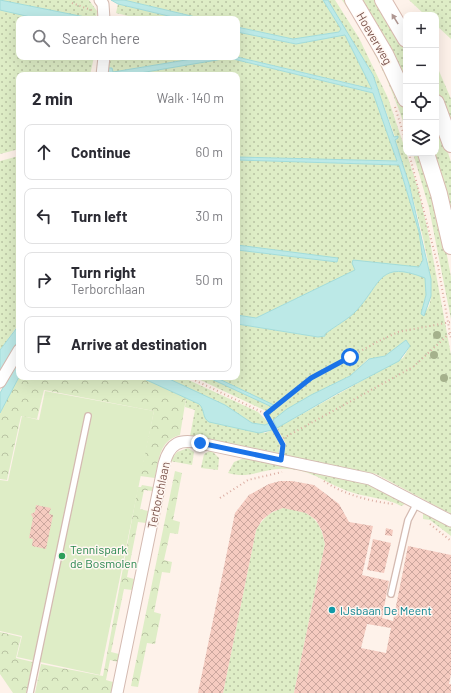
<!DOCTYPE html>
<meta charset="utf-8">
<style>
:root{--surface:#fff;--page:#f7f7f7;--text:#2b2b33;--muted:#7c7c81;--line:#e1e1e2}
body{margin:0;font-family:Barlow,sans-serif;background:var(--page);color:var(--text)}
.controls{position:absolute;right:12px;top:12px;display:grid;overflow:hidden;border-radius:8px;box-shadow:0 4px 16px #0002}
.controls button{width:36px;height:36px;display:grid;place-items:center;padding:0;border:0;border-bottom:1px solid var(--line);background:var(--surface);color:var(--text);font:20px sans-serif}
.stop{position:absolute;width:12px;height:12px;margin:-9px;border:3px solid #1a73e8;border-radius:50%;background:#fff}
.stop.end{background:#1a73e8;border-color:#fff;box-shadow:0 1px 4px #0008}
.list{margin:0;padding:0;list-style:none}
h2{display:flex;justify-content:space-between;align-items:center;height:52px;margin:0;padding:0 16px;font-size:17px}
h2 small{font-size:13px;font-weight:400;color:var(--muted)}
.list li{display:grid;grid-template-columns:26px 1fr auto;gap:12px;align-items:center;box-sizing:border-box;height:56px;margin:0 8px 8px;padding:0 8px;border:1px solid var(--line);border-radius:8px}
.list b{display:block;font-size:15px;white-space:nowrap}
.list p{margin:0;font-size:13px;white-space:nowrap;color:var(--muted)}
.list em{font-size:13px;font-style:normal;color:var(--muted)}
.icon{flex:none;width:22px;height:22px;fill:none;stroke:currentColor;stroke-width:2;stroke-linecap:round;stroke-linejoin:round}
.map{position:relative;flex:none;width:451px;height:693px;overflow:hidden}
.search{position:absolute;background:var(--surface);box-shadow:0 4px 16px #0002;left:16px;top:16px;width:224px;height:44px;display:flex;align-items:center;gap:10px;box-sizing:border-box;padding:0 14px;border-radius:8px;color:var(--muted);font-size:15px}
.panel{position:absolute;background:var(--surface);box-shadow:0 4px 16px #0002;left:16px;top:72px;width:224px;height:308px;border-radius:8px}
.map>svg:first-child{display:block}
</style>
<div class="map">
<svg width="451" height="693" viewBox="0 0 451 693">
<defs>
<pattern id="grass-dots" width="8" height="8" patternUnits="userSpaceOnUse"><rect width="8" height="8" fill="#deedc6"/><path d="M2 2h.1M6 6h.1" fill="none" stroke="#b9c3a3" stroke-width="1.8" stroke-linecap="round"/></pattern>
<pattern id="forest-crowns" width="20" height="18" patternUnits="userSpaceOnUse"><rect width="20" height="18" fill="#deedc6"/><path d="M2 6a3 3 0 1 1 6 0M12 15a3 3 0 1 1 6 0" fill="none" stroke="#b9c3a3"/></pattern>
<pattern id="building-cross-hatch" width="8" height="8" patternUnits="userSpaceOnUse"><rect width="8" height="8" fill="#f5cbc0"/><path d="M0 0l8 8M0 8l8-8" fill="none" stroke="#cba79e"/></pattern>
</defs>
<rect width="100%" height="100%" fill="#fef2ea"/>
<!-- grass -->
<g fill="url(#grass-dots)">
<polygon points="0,0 89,0 97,11 96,19 19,19 19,57 94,57 90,75 19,75 19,149 0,154"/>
<polygon points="124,0 323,0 341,29 339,32 293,39 237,27 237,19 204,19"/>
<path d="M328,0H335L359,38L388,98L418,188L429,236L451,355V514L376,474L284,455L286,444L277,428L403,358L410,346L406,340L385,356L368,359L350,376L311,395L287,409L273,421L266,411L194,377H207L274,407L275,406L215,377H237V324L318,337L325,336V334C335,326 349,319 357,310C382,282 379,260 425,278L426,295L421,314C423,312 427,310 428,308C442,285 404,168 395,139L397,136L395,137L373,75Z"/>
<path d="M342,0H350L406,106V130C391,84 370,39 342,0Z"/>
<polygon points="358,0 377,0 406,49 406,88"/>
<polygon points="409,0 451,0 451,39 436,25 436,15 425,15"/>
<polygon points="118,4 181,19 140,19 116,13"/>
<polygon points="237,32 296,44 345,35 373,89 237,57"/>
<polygon points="109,57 204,57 113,72 108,68"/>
<polygon points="229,58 373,93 397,161 237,157 237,75 135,75 136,73"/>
<polygon points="436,64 451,99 451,135 436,93"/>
<polygon points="436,116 451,162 451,214 431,153 436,153"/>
<polygon points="413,153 422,153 440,218 451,277 451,319 429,208"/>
<polygon points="19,156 19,324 0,350 0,161"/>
<polygon points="237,160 399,165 419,232 423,260 419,267 356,270 256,318 237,315 237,250 337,262 338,259 237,245"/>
<polygon points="165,377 182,377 258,412 269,423 265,425 252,423 225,405"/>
<polygon points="186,398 199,404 204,410 265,433 272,430 280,445 279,453 190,436 195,410 185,407"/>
<polygon points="188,448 194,452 192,465 170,461 177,452"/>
<polygon points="211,450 219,458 218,470 201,468 204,454"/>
<path d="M244,458L368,483L407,503L401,506C387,498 370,498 354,493C326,485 311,467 279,469C259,470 249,479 228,473L234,462Z"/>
<path d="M283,508C309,510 320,518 325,544L294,693H223L256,530C263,518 270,512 283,508Z"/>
<polygon points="423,512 451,526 451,536 430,520 423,519"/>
</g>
<!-- forest -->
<g fill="url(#forest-crowns)">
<path d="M19,377H140L186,398L180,435C159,441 159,459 155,478L140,476L154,411L44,390L37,419L21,416L7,480L0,479V413Z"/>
<polygon points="175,471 182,473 173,520 180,522 178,534 170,533 164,560 172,562 170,573 162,572 154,612 161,614 155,644 147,643 138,687 131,686"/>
<polygon points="142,485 153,487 152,491 144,490 140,509 148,511 146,523 138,522 127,577 134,579 132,590 124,589 111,652 119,654 118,662 110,660 106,680 113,682 111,693 35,693 41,664 103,676 138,487 141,487"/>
<polygon points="0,632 21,637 16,658 33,662 26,693 13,693 0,674"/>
</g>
<!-- park -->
<polygon fill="#deedc6" points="45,391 154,411 100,675 17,657 22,636 0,631 0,480 8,481 22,416 39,420"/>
<!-- water -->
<g fill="#bce9e7" stroke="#a2dcda">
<polygon points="0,0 95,19 39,19 0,10"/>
<polygon points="111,0 124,0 204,19 181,19 118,4"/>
<path d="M323,0H328L329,2L373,75L394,137L398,136V138L395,140L409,184L431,279V296L424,316L421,314L426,295L425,278C379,260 382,282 357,310C349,319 335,326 325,334V336L318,337L237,324V315L256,318L355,270L352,263L353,260L419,267L423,260L419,232L399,165L237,160V157L397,161L373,93L229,58L128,75H106L108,68H112L113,72L204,57H237L372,89L345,35L296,44L237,32V27L293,39L339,32L341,29Z"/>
<polygon points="237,245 338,258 337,262 237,250"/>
<polygon points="19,325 19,339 0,371 0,350"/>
<polygon points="406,340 410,346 399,361 338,393 277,428 273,420 287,409 311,395 350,376 369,359 385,356"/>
<polygon points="19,360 19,377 0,413 0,393"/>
<path d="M140,377H165L225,405L252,423L265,425L269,423L272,430L259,433L209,422C202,418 205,409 199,404Z"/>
<polygon points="207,377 215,377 276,406 272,407"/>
</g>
<!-- building -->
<g fill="url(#building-cross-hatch)" fill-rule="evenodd">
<path d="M280,481H292L314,485L339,504L349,522L373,526L362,575L389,581L382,618L393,621L408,546L451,555V674L449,684H451V693H294L325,544L322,531L316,520L306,513L283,508L272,512L262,520L256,530L223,693H198L235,513L249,495L269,484ZM367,624L391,628L386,653L361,648Z"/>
<polygon points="36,505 51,508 49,514 53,515 46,549 32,546 33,539 29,538 33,518 31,514 35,512"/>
<polygon points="386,528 393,530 392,536 385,535"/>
<polygon points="373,539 391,543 384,573 367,570"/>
</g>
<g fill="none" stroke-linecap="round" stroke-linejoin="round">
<!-- service casing -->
<g stroke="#d4bab1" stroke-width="8">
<g id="service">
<polyline points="391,594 408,520 417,503"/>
<polyline points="30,693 88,416"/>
</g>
</g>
<!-- minor casing -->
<g stroke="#d4bab1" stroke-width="13">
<g id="minor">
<polyline points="100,0 103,4 104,19"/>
<polyline points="102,75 104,57"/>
<polyline points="0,382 19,350"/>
<path d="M117,693L164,464C170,442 180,439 200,443L370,479L451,521"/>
</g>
</g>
<!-- secondary casing -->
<g stroke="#d9bab0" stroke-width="18">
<g id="secondary">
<polyline points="353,0 385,54 406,99"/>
<polyline points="383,0 406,39"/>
<polyline points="436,103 451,144"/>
<polyline points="426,153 439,194 451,246"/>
</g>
</g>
<!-- path -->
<g stroke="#dbada2" stroke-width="2" stroke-dasharray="1 3" stroke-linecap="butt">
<polyline points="72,3 94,11"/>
<polyline points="395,107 406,142"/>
<polyline points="409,153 438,266 451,339"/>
<polyline points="188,377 266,414 283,445 283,450"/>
<polyline points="266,414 311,378 379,341 398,332 451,322"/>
<polyline points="280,440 413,367 450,333"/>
<path d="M324,481C344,495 370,501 393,504"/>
<polyline points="220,498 248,480 282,472"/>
<polyline points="430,524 451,541"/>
</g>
<!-- service -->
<use href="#service" stroke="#fff" stroke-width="5.5"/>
<!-- minor -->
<use href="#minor" stroke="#fff" stroke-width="11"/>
<!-- secondary -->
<use href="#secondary" stroke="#fff" stroke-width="16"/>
</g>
<!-- trees -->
<g fill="#a5b18c">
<circle cx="437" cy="335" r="4"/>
<circle cx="434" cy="355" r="4"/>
<circle cx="444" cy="378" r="4"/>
</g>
<!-- one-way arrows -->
<defs><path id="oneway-solid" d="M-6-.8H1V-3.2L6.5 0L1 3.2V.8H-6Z"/></defs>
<use fill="#b09893" href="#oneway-solid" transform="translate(395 19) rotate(-122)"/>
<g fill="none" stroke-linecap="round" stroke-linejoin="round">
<!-- route -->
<polyline stroke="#1a73e8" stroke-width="5" points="200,443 281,460 283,445 266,414 311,378 350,357"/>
</g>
<!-- markers -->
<circle fill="#2e9e5b" stroke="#fff7f2" stroke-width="1.5" cx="62" cy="556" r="4"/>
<circle fill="#0f9aa8" stroke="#fff7f2" stroke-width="1.5" cx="332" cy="610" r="4"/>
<g text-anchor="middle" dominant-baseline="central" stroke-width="3" stroke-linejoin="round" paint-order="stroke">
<!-- street labels -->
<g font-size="12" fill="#7b534b" stroke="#fff7f2">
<text transform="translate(375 38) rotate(60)">Hoeverweg</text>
<text transform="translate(158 495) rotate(-78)">Terborchlaan</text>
</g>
<!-- leisure labels -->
<g font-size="12" fill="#27864d" stroke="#fff7f2" text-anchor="start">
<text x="70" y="549">Tennispark<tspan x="70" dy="14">de Bosmolen</tspan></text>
</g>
<!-- culture labels -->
<g font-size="12" fill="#0d838f" stroke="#fff7f2" text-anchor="start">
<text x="340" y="610">IJsbaan De Meent</text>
</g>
</g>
</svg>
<div class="controls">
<button>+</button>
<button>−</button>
<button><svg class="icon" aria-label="locate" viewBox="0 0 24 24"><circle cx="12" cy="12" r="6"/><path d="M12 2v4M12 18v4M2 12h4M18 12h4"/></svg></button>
<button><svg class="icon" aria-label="layers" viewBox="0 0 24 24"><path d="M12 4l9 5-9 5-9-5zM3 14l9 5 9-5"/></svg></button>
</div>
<div class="stop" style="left:350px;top:357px"></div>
<div class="stop end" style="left:200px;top:443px"></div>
<div class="search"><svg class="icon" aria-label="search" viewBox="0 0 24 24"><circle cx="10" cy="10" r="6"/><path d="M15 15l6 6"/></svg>Search here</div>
<section class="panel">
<h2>2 min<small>Walk · 140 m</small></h2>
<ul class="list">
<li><svg class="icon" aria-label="ahead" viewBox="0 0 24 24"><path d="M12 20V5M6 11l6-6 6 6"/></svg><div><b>Continue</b></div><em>60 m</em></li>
<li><svg class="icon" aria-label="left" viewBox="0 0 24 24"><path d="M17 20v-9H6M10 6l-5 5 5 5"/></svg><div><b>Turn left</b></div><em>30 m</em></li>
<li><svg class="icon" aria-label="right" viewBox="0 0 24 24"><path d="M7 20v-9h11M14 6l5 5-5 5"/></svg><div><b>Turn right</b><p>Terborchlaan</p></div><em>50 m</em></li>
<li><svg class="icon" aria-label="arrive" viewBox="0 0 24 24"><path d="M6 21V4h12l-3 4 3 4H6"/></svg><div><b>Arrive at destination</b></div></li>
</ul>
</section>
</div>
